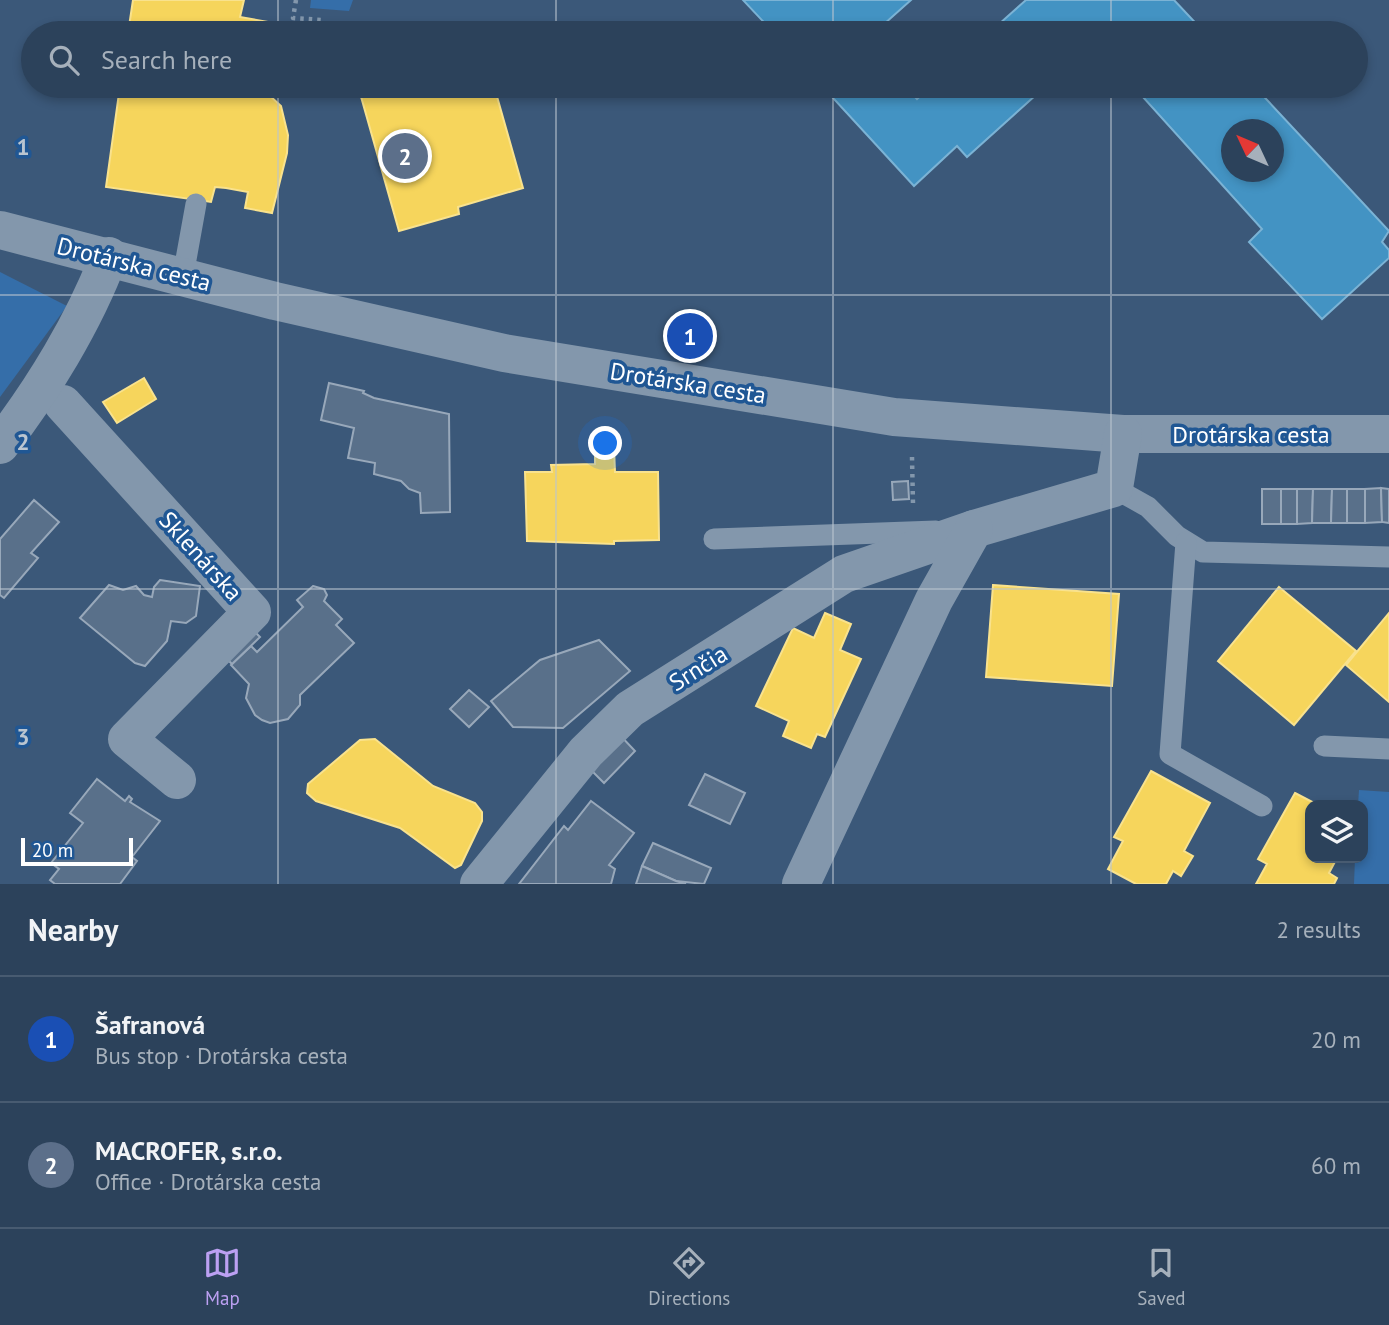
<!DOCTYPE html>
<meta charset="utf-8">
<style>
:root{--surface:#2c425b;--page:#384d64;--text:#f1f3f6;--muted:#a6b0bb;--line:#485b71;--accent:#bca0f2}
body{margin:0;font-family:"PT Sans",sans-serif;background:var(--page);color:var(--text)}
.controls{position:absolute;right:21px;bottom:21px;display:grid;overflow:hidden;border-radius:14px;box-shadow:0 4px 10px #0003}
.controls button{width:63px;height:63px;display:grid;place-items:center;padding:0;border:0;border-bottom:2px solid var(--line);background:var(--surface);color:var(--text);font:35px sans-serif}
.compass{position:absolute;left:1221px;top:119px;width:63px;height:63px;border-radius:50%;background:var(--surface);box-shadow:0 4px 10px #0003;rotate:314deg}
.scale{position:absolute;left:21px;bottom:18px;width:112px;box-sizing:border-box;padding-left:7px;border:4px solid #fff;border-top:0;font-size:19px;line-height:24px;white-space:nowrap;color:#fff;-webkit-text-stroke:5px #205794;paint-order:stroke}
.you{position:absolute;left:606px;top:444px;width:24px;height:24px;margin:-18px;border:5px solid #fff;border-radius:50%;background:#1a73e8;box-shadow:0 0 0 10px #1a73e833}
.badge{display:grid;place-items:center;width:46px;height:46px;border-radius:50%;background:var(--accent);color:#fff;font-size:23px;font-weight:700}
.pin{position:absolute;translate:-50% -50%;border:4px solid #fff;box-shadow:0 2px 7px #0006}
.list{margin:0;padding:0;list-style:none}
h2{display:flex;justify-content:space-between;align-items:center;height:91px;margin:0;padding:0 28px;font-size:30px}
h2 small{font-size:23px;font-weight:400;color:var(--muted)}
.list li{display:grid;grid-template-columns:46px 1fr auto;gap:21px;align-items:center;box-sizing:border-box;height:126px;padding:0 28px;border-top:2px solid var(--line)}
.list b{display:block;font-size:26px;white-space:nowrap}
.list p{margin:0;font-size:23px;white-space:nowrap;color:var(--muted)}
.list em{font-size:23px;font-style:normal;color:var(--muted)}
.icon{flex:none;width:38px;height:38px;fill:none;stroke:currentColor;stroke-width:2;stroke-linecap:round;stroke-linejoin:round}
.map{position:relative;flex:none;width:1389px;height:884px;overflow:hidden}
.search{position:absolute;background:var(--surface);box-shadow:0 4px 10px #0003;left:21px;right:21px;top:21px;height:77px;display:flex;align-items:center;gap:18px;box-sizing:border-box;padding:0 24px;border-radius:38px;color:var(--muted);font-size:26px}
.sheet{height:343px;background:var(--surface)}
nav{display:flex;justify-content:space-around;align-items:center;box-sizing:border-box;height:98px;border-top:2px solid var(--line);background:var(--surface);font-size:19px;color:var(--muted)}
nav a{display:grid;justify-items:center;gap:4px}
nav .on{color:var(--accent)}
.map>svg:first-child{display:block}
</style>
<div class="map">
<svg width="1389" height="884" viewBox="0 0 1389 884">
<rect width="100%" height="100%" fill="#3b5879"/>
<!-- green -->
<g fill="#356ea9">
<polygon points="311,0 353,0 349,11 310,8"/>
<polygon points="0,272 67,306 0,397"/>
<polygon points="1359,790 1389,792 1389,884 1354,884 1355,858 1363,858 1363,805 1358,805"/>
</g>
<!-- homes -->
<g fill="#f6d55c" stroke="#f9e28d" stroke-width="2">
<polygon points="133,0 244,0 240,17 274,23 272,33 128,33"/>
<polygon points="120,86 265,86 263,94 267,93 281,106 288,135 287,153 272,213 245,208 248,192 226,188 215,187 211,202 106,187"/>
<polygon points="358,86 494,86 523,188 458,207 459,214 399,231"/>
<polygon points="144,378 156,399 117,423 103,402"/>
<polygon points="595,447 614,447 615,472 658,472 659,540 614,541 614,544 527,541 525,472 552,472 551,465 595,464"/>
<polygon points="993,585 1119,594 1112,686 986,677"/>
<polygon points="1279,587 1356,651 1294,725 1218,661"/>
<polygon points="825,613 851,624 840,650 861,659 825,737 817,734 811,748 783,736 789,721 756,706 793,628 814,638"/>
<polygon points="1389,613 1389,702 1346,665"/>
<polygon points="375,739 433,786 475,803 482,812 482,821 461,865 455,868 400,828 316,801 307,793 308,784 360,740"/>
<polygon points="1151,771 1210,803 1184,851 1193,856 1181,876 1173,871 1166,884 1136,884 1108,869 1123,841 1114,837"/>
<polygon points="1295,793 1318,805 1310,805 1310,858 1337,858 1329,873 1337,878 1334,884 1256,884 1267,864 1258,859"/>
</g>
<!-- schools -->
<g fill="#4393c3" stroke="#7bb3d5" stroke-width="2" fill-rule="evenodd">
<polygon points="743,0 911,0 874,33 774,33"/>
<polygon points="1026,0 1174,0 1205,33 989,33"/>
<polygon points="822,86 905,86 917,99 931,86 1046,86 967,157 957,146 914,186"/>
<path d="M1133,86H1254L1389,231L1382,242L1389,250V258L1322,319L1249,242L1262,229ZM1232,130H1274V172H1232Z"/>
</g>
<!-- building -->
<g fill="#59708a" stroke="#98a8ba" stroke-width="2">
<polygon points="329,383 364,391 363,393 374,398 449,414 450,512 421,513 420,493 409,489 401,481 374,474 375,463 348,458 354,428 321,420"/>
<polygon points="908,481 909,499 893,500 892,482"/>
<polygon points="1381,488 1382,522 1365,523 1365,489"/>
<polygon points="1381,488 1389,489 1389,523 1382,522"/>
<rect x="1262" y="489" width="19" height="35"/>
<rect x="1281" y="489" width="16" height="35"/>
<polygon points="1297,489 1313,489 1312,523 1297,524"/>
<polygon points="1313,489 1332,489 1331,523 1312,523"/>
<polygon points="1332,489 1347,489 1347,523 1331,523"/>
<rect x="1347" y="489" width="18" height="34"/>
<polygon points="34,500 59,522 31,553 38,558 4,598 0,595 0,539"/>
<polygon points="160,580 200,586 196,616 186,623 171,621 167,641 145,666 135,663 80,618 109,585 123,590 136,586 144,595 152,597 154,587"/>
<polygon points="313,586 324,589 327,595 324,601 342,619 336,625 354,643 300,695 300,705 288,719 270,723 262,720 255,715 246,698 249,684 231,665 251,646 257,652 303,607 297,600"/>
<polygon points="251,628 260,637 232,664 224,656"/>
<polygon points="599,640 630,671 563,728 513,727 491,701 540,660"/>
<polygon points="469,690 489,707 469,727 450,709"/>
<polygon points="617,732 635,751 604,783 585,764"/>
<polygon points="705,774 745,793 730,824 689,805"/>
<polygon points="97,779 125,801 129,796 132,799 130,802 160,821 132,857 137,861 120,884 55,884 50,880 59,869 51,863 83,823 70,813"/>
<polygon points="591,801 634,833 609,865 615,869 611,884 519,884 564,826 568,830"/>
<polygon points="653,843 711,868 704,884 676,881 642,866"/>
<polygon points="642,866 676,881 686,884 636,884"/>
</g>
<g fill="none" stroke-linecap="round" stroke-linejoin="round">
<!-- path -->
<g stroke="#8397ac" stroke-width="4.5" stroke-dasharray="3.5 5" stroke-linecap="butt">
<polyline points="296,0 293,18 322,20"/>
<polyline points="912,457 913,504"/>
</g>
<!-- lane -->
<g stroke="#8397ac" stroke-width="21">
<polyline points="183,276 196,204"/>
<polyline points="1114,488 1148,507 1177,536 1203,552 1389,557"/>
<polyline points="714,539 936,531"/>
<polyline points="1186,542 1170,754 1262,806"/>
<polyline points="1324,746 1389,749"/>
</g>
<!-- street -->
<g stroke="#8397ac" stroke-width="38">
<polyline points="0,230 275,301 504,353 894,417 1123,434 1389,434"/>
<polyline points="63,404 252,612 127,739 177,780"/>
<path d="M0,445C42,391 85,321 109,256"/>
<polyline points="479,884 586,752 630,709 844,574 974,529 1114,488 1123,434"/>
<polyline points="801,884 934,600 974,529"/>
</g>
</g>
<!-- grid -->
<path fill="none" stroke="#bac5d0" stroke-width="2" stroke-opacity="0.55" d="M278,0V33M556,0V33M833,0V33M1111,0V33M278,86V884M556,86V884M833,86V884M1111,86V884M0,295H1389M0,589H1389"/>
<g text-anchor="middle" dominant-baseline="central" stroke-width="7" stroke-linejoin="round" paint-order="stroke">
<!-- street labels -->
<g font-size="24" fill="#fff" stroke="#205794">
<text transform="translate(134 264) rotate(14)">Drotárska cesta</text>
<text transform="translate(688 383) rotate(9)">Drotárska cesta</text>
<text x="1251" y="434">Drotárska cesta</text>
<text transform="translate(201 556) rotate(48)">Sklenárska</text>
<text transform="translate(698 668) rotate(-32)">Srnčia</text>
</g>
</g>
<g font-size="23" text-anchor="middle" font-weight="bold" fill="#bac5d0" stroke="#205794" stroke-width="7" stroke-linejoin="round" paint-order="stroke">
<text x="23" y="155">1</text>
<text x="23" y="450">2</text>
<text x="23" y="745">3</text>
</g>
</svg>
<div class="controls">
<button><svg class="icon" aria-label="layers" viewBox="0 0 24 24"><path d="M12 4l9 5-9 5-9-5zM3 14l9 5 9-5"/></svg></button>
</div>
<svg class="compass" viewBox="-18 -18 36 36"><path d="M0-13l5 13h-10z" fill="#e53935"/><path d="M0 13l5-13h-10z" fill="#a6b0bb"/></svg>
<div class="scale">20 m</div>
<div class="you"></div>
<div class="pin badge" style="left:690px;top:336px;background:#1a4fb4">1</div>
<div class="pin badge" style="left:405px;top:156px;background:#5c6f8a">2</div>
<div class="search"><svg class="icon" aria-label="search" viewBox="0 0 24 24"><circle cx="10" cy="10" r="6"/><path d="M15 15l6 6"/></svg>Search here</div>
</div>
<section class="sheet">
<h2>Nearby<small>2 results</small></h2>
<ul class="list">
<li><span class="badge" style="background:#1a4fb4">1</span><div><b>Šafranová</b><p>Bus stop · Drotárska cesta</p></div><em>20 m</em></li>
<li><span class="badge" style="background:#5c6f8a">2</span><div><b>MACROFER, s.r.o.</b><p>Office · Drotárska cesta</p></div><em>60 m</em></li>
</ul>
</section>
<nav>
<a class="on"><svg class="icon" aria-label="map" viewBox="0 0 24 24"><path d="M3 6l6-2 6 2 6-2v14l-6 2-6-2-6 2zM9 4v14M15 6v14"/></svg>Map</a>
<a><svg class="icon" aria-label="directions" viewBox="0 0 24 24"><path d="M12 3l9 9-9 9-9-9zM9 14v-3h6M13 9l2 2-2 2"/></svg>Directions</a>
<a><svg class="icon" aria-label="saved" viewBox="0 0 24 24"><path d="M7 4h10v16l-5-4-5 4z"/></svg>Saved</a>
</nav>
